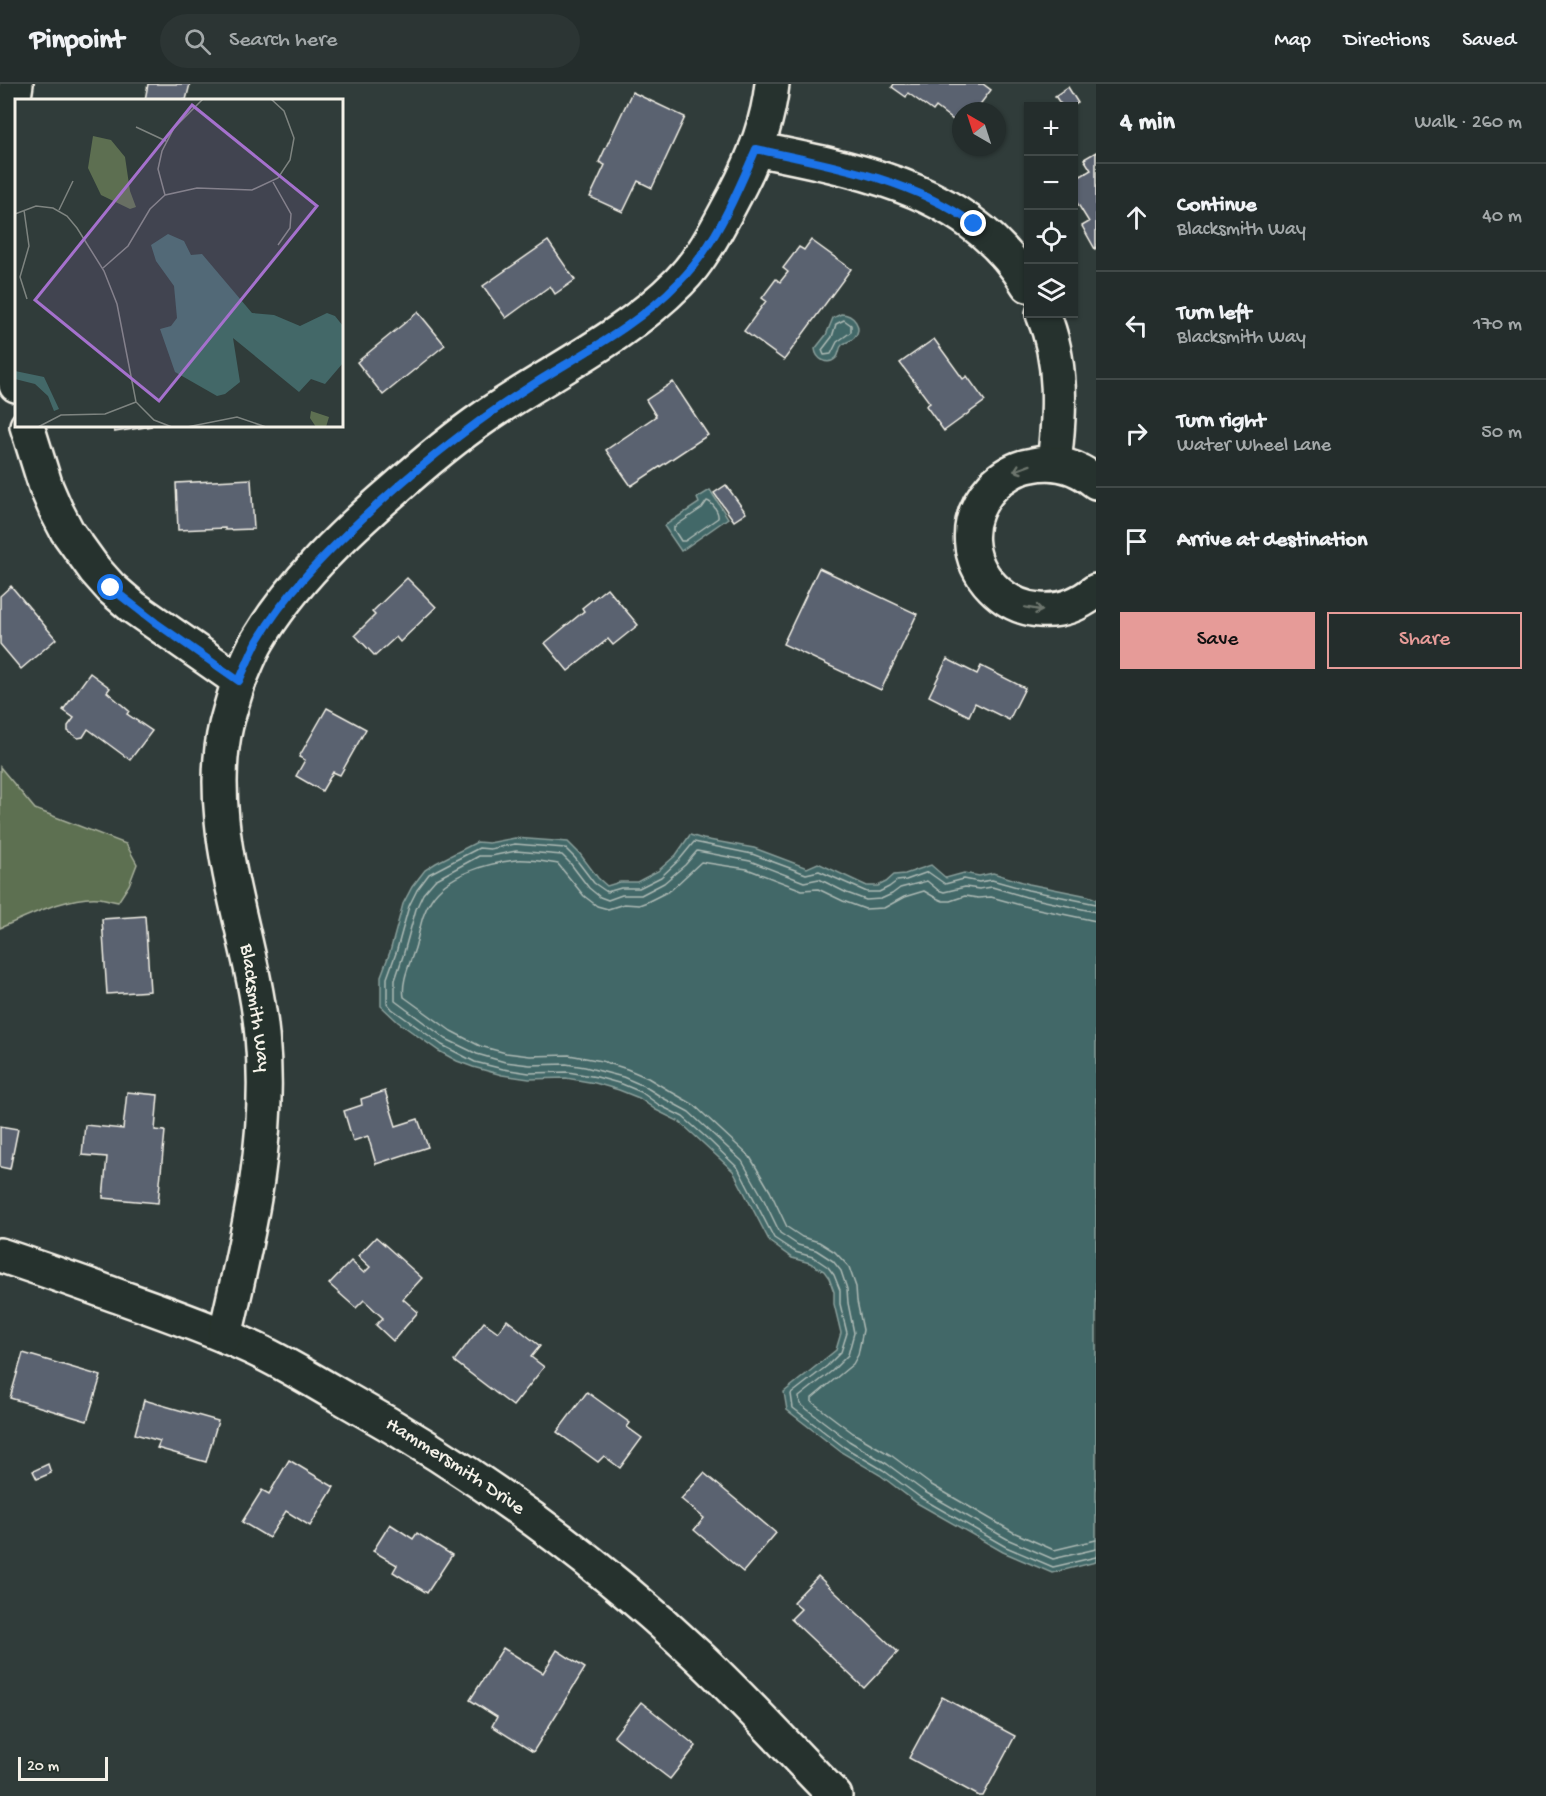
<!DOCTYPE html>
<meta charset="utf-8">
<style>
:root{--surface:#242d2c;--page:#2c3534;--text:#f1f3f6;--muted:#a3a8a9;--line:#414948;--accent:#e69b98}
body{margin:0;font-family:"Gochi Hand",sans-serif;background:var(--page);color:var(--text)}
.controls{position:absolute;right:18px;top:18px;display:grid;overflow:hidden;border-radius:0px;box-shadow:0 2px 4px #0004}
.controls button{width:54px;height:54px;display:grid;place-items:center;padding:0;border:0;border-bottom:2px solid var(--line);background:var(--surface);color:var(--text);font:30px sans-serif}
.compass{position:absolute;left:952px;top:18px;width:54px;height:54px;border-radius:50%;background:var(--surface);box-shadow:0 2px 4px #0004;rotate:321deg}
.scale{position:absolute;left:18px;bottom:15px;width:90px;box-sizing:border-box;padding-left:6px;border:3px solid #f4f1e8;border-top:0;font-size:16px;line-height:21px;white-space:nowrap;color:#f4f1e8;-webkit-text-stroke:4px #26332d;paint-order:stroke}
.stop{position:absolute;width:18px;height:18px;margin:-14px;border:4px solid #1a73e8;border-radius:50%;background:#fff}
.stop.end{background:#1a73e8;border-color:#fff;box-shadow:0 2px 6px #0008}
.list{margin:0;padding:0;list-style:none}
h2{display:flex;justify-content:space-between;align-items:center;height:78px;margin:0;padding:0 24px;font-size:26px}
h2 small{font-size:20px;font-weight:400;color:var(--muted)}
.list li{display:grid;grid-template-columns:39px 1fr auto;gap:18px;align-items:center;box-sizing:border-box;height:108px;padding:0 24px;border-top:2px solid var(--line)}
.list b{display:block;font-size:22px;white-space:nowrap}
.list p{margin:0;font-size:20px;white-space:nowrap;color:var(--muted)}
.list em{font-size:20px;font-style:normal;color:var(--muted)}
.actions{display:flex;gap:12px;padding:18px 24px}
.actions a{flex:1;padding:14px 0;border:2px solid var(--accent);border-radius:0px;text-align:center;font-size:21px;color:var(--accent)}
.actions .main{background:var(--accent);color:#111}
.icon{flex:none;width:33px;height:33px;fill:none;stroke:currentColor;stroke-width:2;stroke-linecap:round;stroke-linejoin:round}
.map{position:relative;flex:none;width:1096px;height:1712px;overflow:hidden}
header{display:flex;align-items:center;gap:36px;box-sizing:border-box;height:84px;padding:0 30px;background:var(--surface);border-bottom:2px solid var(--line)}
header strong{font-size:28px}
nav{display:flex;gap:33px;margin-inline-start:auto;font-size:21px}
.search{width:420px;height:54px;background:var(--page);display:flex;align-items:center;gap:15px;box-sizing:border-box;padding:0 21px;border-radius:33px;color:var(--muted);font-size:22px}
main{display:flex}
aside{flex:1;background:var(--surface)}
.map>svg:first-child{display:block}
</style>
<header>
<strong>Pinpoint</strong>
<div class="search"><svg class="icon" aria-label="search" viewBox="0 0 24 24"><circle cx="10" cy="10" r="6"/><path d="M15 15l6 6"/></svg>Search here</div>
<nav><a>Map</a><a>Directions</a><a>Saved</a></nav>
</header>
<main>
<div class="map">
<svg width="1096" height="1712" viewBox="0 0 1096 1712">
<rect width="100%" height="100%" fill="#303c3a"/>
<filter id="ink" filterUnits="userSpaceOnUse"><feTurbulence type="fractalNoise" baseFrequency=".0167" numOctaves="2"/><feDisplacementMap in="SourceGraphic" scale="12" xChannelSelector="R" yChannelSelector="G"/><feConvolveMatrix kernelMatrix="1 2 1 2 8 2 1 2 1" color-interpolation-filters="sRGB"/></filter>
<g filter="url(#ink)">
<!-- green -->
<path fill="#5d6f51" stroke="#a8b09c" stroke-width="1.5" d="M0,683L35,725L126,760L137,780L129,801L118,818C112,817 106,815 100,814C69,811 28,832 0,844Z"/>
<!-- water -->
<g fill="#436868" stroke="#8a9f9b" stroke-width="1.5">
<path d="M841,230C853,230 864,243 854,254C851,257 846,258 842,261C838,265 840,271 836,274C827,283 816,274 815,265L826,251L833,234Z"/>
<polygon points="710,406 728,434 681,467 664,442 699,419 697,414"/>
<polygon points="690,751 703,755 754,764 807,784 818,779 867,802 878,802 886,798 894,791 905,790 931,781 946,794 964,789 979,792 993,789 1029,800 1088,812 1096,815 1096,1478 1052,1489 1003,1468 917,1419 880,1391 841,1368 787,1326 784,1308 836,1266 841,1249 834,1220 834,1208 829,1194 824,1187 810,1179 792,1174 770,1158 733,1087 704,1060 680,1038 656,1026 639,1014 619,1006 595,999 566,994 529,995 502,991 473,983 457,977 439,967 398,938 381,922 381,892 390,868 403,820 412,803 425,786 436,779 477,758 489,759 515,754 568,758 580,770 598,794 607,802 620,798 637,798 658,787 676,771"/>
</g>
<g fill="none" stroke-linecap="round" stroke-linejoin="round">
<!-- shore -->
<g stroke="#adbab5" stroke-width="1.5">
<polygon points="844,236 851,241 851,248 837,258 831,270 824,271 822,266 832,253 836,240"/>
<path d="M707,417C712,418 719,428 718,434L685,457H681L674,446V443L702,424Z"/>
<polyline points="1096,820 1028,806 992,796 979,798 964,795 945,800 928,788 906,796 897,797 889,803 879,808 867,808 819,787 806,790 752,770 694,758 680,775 661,793 639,804 621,804 607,808 594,799 575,774 565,764 515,760 490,765 479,764 450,779 429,790 417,806 409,822 396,869 387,894 387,919 392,925 442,961 475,978 503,985 529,989 568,988 597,993 622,1000 641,1008 659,1021 683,1033 709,1056 738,1084 774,1154 795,1168 813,1173 828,1183 834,1191 840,1206 840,1220 847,1249 841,1268 827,1282 791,1310 793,1324 844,1363 883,1386 921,1414 1006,1463 1053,1483 1096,1473"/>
<polyline points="1096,828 1026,813 992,803 979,805 965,803 944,808 938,806 927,797 900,804 892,810 881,815 866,816 847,809 819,795 804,798 750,777 697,767 685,781 664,799 641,811 622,811 608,816 600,813 589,804 570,779 562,771 516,767 491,772 479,772 435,796 423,810 416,825 403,872 395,896 395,917 446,955 477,970 505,978 530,981 566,980 585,983 623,993 644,1002 663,1014 689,1028 742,1077 762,1112 780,1149 798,1161 816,1166 833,1177 841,1187 847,1205 848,1219 854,1249 848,1271 832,1287 799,1313 800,1320 849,1357 887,1380 925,1408 1009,1456 1053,1475 1096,1465"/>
<path d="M1096,837L1024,822L991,813L978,814L965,812L950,817H943L936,814L924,807L904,813L884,824L865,825L843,817L818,805L802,806L747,785L701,778L671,806L647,818L639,821L624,820L608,825L597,822L584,812L558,780C545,778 530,775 516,776C488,779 447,790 431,816C421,831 420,847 415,864C410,880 401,897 404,913L451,947L480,962L506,969L530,972L569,971L602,977L627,985L648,994L668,1006L694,1021L750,1073L770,1107L787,1143L802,1153L819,1158L835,1168L849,1183L856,1203L857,1217L863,1246L858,1271L853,1280L812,1314V1318L853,1349L892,1372L930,1400L1013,1448L1054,1466L1096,1456"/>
</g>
</g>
<!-- building -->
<g fill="#5a6270" stroke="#f4f1e8" stroke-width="1.5">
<polygon points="148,0 190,0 186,16 145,16"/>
<polygon points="894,0 983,0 991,6 975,27 961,27 961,42 936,23 933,27 908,9 906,13 892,3"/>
<polygon points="1068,3 1078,19 1072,22 1062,22 1055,12"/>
<polygon points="632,8 685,33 652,104 638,97 623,128 590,113 605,81 599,78"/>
<polygon points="1096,68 1096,164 1095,165 1082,142 1089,138 1076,117 1074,118 1074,80 1081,92 1091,86 1084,75"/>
<polygon points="811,156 851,185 784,276 744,247 766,217 762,214 776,195 780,198 788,188 783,184 799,163 804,166"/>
<polygon points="548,157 575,196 555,210 550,202 506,234 483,202"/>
<polygon points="418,228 445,261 383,311 357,278"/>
<polygon points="934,255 963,295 967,292 985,317 944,347 926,322 930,319 900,279"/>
<polygon points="673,298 708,351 631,402 606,366 656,332 646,316"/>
<polygon points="114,342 152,342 114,348"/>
<polygon points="251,395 254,445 225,446 225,444 178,446 176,399"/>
<polygon points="726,401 746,429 734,437 714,409"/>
<polygon points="819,484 917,530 881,606 783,560"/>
<polygon points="407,494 436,523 400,558 396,553 375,572 355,551 375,531 372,528"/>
<polygon points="11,502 56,555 21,585 0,560 0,512"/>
<polygon points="607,504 638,541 613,561 608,555 568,587 545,559 584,527 582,524"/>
<polygon points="947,575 977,590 981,582 1025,604 1009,636 975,619 969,632 929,612"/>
<polygon points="90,589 110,604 107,608 129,627 127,630 152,647 130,676 88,645 83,653 78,654 68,647 68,642 74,634 63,626"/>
<polygon points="327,624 366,645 340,691 333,688 322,707 296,692 305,676 299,673"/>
<polygon points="145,832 150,907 107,910 102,835"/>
<polygon points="385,1007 396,1042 418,1035 428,1063 376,1080 368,1052 353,1057 344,1027 362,1021 361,1015"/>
<polygon points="127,1008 158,1011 155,1046 165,1047 158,1119 103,1114 107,1073 82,1071 85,1041 123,1045"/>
<polygon points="0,1042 18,1045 10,1085 0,1083"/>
<polygon points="376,1153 422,1194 403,1215 418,1228 393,1257 376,1241 383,1234 364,1216 356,1224 329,1200 351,1177 364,1189 370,1183 358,1172"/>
<polygon points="507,1236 540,1262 531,1273 544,1283 513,1322 454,1277 484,1238 498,1248"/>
<polygon points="23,1269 101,1292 87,1337 10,1314"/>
<polygon points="587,1308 630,1339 627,1343 642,1354 620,1384 604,1372 598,1378 557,1348"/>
<polygon points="144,1316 218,1337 206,1378 157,1364 160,1357 135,1350"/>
<polygon points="289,1376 334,1403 310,1442 286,1427 269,1454 242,1438 262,1406 269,1410"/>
<polygon points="48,1380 51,1389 37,1395 33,1387"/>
<polygon points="704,1389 776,1449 743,1488 694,1446 704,1434 681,1415"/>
<polygon points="390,1440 413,1455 417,1449 452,1471 427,1509 393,1488 397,1481 373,1467"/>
<polygon points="818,1492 898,1568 864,1604 791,1535 801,1525 793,1518"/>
<polygon points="503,1564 543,1589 557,1566 585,1584 533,1668 492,1642 497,1633 470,1616"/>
<polygon points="942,1613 1015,1652 983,1712 979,1712 909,1674"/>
<polygon points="641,1618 696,1662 670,1695 614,1652"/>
</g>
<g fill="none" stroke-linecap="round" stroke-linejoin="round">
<!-- street casing -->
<g stroke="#f4f1e8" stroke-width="38">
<g id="street">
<polyline points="16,0 4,79 1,202 10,249 14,291 16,301"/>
<path d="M756,65C858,86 970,104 1028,201"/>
<path d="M1043,230C1063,277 1060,330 1054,379"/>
<path d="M27,342L46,403L56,426L67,447L95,486L111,504L133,523L239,597C245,584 250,569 258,556C292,499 344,449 394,406C423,380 454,354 486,332C550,288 624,254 679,198C703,174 719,141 735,111C753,77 768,39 772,0"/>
<path d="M1096,398C1078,383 1055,376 1032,381C1017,383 1002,392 992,403C930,471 1021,568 1096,507"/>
<path id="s1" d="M0,1171C39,1184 77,1197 115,1211C160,1227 204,1242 248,1262C282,1277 313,1297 345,1315C472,1386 591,1471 697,1571C745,1616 789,1665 835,1712"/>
<path d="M225,1252C248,1152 272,1055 262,951C255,878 229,809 222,736C219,706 219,671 226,641C230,626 234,612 239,597"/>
</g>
</g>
<!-- street -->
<use href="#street" stroke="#26332d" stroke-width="33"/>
</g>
<!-- one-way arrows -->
<defs><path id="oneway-shaft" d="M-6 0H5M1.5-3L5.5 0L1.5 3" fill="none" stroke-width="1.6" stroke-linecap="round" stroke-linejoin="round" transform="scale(1.5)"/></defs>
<g stroke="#6e766e">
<use href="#oneway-shaft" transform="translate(1022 384) rotate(160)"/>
<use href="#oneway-shaft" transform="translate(1034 525) rotate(10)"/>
</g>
</g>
<g fill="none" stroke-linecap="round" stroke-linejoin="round" filter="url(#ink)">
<!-- route -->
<path stroke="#1a73e8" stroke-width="8" d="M111,504L156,539L239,597C245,584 251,569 258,556C285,510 325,470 364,433C417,383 474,338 535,299C585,268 638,241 679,198C715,162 736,111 756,65C831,81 911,95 974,140"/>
</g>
<g text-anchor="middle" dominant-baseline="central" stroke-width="6" stroke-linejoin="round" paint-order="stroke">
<!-- street labels -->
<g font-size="20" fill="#f4f1e8" stroke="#26332d">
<text transform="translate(254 924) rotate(82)">Blacksmith Way</text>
<text stroke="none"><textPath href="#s1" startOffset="504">Hammersmith Drive</textPath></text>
</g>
</g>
<!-- overview -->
<g transform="translate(15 15)">
<rect width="328" height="328" fill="#303c3a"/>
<path d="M78,37L96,41L110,58L115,92L121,108L115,110L86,96L73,69ZM296,312L314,318L311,328H301L295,319Z" fill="#5d6f51"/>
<path d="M153,135L169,142L176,156L187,155L237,214L259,216L285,227L312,214L320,217L328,227V264L310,285L296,280L284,293L218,239L225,283L210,295L202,297L160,273L145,230L156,227L162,219L159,187L141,162L136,146ZM0,272L29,278L44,310L39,312L33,297L20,285L0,280Z" fill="#436868"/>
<path fill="none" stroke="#7e8480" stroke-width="1.5" d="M188,0L159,29L147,52L143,70L150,96L182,89L237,91L263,79L275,61L279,39L269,12L256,0M121,28L151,42M258,83L276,115L275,129L263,146M9,111L14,147L5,178L12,200M44,111L58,82M0,115L21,107L38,109L52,117L62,129L89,172L102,205L121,303L139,321L157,328M88,169L113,147L135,110L150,96M23,328L46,316L90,315L121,303M172,328L222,318L251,328"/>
<path fill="#a571cd" fill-opacity="0.15" stroke="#a571cd" stroke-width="3" d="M177,6L302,107L144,302L20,201Z"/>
<rect width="328" height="328" fill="none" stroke="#f4f1e8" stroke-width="3"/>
</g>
</svg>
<div class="controls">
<button>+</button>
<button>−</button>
<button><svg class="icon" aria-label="locate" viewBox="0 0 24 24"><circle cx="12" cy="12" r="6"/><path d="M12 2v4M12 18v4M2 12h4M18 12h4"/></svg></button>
<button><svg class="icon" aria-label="layers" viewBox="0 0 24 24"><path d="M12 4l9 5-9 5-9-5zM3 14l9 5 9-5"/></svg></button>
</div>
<svg class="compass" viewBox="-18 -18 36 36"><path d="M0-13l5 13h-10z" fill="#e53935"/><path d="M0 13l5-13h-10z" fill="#a3a8a9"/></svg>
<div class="scale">20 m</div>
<div class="stop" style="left:111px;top:504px"></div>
<div class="stop end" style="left:974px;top:140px"></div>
</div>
<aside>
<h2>4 min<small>Walk · 260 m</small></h2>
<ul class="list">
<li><svg class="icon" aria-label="ahead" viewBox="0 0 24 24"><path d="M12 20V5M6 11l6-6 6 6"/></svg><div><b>Continue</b><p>Blacksmith Way</p></div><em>40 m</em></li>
<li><svg class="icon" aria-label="left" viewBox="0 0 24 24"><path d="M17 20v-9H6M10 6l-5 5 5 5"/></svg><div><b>Turn left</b><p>Blacksmith Way</p></div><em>170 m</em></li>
<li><svg class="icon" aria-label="right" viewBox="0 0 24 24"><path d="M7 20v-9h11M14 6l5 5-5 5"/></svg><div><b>Turn right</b><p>Water Wheel Lane</p></div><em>50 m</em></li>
<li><svg class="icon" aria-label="arrive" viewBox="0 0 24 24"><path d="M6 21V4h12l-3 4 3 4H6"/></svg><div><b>Arrive at destination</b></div></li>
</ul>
<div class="actions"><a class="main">Save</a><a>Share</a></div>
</aside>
</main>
